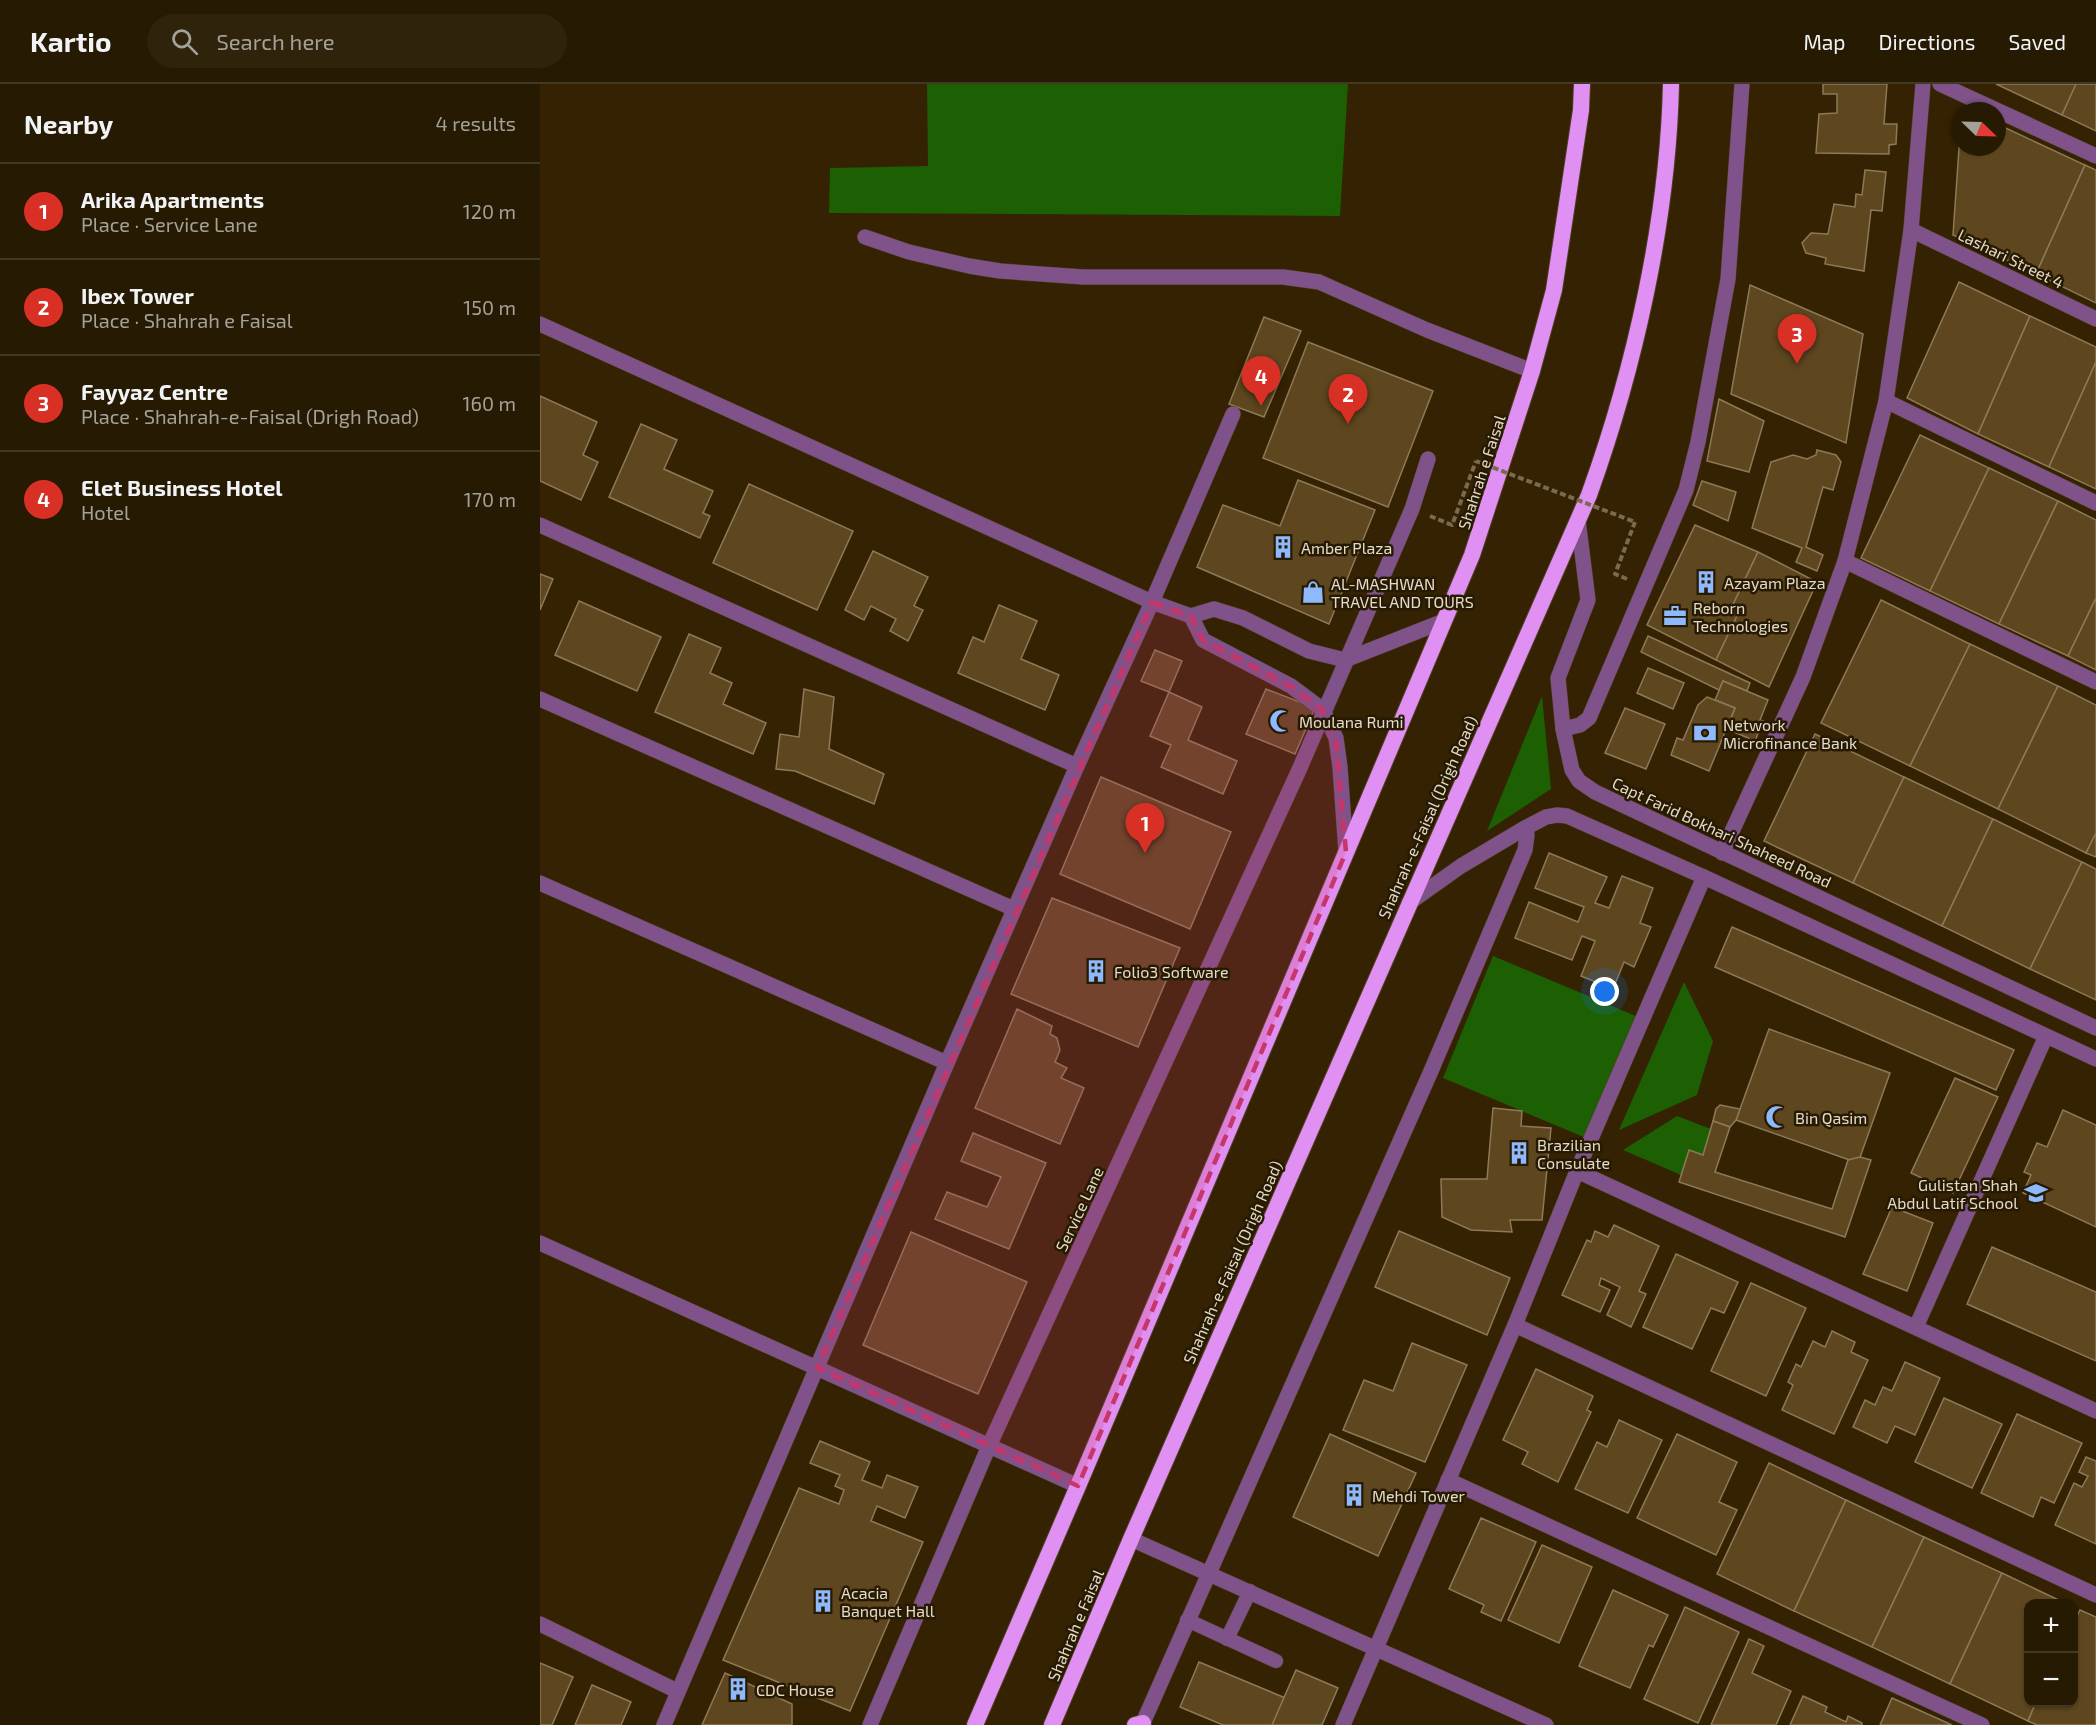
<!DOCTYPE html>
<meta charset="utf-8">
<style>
:root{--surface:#271a02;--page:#2f230c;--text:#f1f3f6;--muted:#a4a199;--line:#433824;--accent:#d93025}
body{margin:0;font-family:"Exo 2",sans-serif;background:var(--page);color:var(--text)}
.controls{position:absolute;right:18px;bottom:18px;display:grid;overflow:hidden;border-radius:12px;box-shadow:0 2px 4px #0004}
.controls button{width:54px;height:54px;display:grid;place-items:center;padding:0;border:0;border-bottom:2px solid var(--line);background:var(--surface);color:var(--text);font:30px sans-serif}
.compass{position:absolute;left:1412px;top:18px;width:54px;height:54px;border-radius:50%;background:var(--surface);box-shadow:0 2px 4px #0004;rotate:113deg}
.you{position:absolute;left:1065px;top:908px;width:21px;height:21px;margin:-15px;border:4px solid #fff;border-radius:50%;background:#1a73e8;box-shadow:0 0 0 9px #1a73e833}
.badge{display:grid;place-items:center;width:39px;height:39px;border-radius:50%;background:var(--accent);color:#fff;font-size:20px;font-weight:700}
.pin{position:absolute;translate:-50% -50px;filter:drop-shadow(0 2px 3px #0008)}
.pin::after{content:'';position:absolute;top:32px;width:21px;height:18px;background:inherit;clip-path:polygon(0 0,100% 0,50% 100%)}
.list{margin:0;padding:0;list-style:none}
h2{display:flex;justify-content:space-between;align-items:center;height:78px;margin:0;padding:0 24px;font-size:26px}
h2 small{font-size:20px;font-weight:400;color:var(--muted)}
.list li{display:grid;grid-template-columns:39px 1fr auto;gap:18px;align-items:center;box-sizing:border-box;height:96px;padding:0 24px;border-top:2px solid var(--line)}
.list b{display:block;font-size:22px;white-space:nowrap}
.list p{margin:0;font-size:20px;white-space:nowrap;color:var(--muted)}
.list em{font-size:20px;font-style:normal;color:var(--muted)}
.icon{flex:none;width:33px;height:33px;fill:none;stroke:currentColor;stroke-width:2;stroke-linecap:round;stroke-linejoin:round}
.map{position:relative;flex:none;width:1556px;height:1641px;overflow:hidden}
header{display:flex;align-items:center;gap:36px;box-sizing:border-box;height:84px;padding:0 30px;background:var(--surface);border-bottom:2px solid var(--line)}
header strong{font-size:28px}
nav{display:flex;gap:33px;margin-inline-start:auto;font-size:21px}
.search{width:420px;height:54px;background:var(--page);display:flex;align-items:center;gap:15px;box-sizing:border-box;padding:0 21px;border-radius:33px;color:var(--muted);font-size:22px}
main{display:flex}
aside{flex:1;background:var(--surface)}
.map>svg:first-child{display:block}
</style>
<header>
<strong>Kartio</strong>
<div class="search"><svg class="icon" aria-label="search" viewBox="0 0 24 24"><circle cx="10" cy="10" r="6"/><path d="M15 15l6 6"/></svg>Search here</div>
<nav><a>Map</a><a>Directions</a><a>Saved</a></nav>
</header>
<main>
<aside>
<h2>Nearby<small>4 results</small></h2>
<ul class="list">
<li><span class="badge">1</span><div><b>Arika Apartments</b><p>Place · Service Lane</p></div><em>120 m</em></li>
<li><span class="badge">2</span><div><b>Ibex Tower</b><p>Place · Shahrah e Faisal</p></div><em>150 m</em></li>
<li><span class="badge">3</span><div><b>Fayyaz Centre</b><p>Place · Shahrah-e-Faisal (Drigh Road)</p></div><em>160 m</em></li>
<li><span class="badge">4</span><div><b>Elet Business Hotel</b><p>Hotel</p></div><em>170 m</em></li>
</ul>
</aside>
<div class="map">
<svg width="1556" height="1641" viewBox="0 0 1556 1641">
<rect width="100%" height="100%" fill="#342202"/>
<!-- green -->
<g fill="#1d5f03">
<polygon points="387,0 808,0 800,132 289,129 290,84 388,82"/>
<polygon points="1002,612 1011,705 947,747"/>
<polygon points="953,872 1103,935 1051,1056 903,994"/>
<polygon points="1144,898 1173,957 1157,1011 1079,1046"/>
<polygon points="1137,1032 1171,1045 1163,1071 1149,1067 1141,1091 1083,1066"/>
</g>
<!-- building -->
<g fill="#5e471f" stroke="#8d7958" stroke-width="1.5">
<polygon points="1283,0 1347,0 1344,40 1357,40 1356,60 1349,61 1349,70 1276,69 1279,30 1297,29 1297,10 1283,10"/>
<polygon points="1456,0 1537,0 1522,31"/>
<polygon points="1536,0 1556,0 1556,47 1522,31"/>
<polygon points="1421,36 1421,63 1457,63 1457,40 1545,81 1496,190 1413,151"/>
<polygon points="1545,81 1556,86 1556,219 1496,190"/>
<polygon points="1325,86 1346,88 1342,127 1331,126 1324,187 1285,180 1286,174 1266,169 1262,159 1271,149 1288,150 1294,120 1315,123 1316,110 1322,111"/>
<polygon points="1419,198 1490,232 1438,350 1367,314"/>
<polygon points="1210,201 1323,250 1306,359 1191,310"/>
<polygon points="1490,232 1556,263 1556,278 1509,383 1438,350"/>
<polygon points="724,233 761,247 724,333 689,320"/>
<polygon points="768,258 893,307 848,423 723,374"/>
<polygon points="1556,278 1556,405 1509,383"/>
<polygon points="0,312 57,338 43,371 58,378 41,416 0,397"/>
<polygon points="1179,315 1224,337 1209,388 1167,377"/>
<polygon points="101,340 137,356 124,385 173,407 163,429 170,432 160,454 69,413"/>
<polygon points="1380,351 1449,384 1390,507 1321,474"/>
<polygon points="1277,366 1296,371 1301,378 1293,406 1283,403 1266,463 1283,471 1277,487 1256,478 1262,464 1212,444 1231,378 1253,371 1267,375 1276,371"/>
<polygon points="1449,384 1518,417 1459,540 1390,507"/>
<polygon points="758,396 835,426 789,540 657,483 683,421 740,442"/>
<polygon points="1162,397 1196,408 1188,437 1153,421"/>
<polygon points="209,400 313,447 277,526 173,479"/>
<polygon points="1518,417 1556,436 1556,514 1528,572 1459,540"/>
<polygon points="1155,441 1218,468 1190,527 1198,530 1176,576 1107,541"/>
<polygon points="333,467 388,493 374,522 383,526 368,557 350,547 356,535 331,522 324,536 305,526"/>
<polygon points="1218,468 1277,498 1229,603 1176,576 1198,530 1190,527"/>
<polygon points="0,490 13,495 0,526"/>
<polygon points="1556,514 1556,586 1528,572"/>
<polygon points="1341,516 1430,560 1370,682 1281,639"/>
<polygon points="39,517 121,553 97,607 15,571"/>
<polygon points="459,521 497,537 481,575 519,591 505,626 418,589 433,553 444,558"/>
<polygon points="149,550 181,564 170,589 192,599 183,620 226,639 213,670 115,628"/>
<polygon points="1108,552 1210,599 1207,607 1183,597 1179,606 1101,568"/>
<polygon points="1430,560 1518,602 1458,725 1370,682"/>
<polygon points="615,566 642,577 629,608 601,597"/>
<polygon points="1108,584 1144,599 1133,625 1097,609"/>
<polygon points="1183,597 1228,616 1220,636 1223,637 1215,657 1187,645 1195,624 1175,616"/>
<polygon points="1518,602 1556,621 1556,749 1546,769 1458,725"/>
<polygon points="264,605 294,613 289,665 344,690 334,720 255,687 236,685 240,650 259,653"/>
<polygon points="726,605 775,624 755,670 706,650"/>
<polygon points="629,608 662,623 648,656 697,677 683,710 621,683 631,661 610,652"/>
<polygon points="1167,613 1195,624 1169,687 1131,671 1137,654 1143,656 1158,621"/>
<polygon points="1085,624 1125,640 1106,685 1065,669"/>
<polygon points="1275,650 1364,693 1313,799 1224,757"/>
<polygon points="561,693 691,748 650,845 520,790"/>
<polygon points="1364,693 1453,735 1402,842 1313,799"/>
<polygon points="1453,735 1542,778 1490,885 1402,842"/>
<polygon points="1556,749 1556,773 1546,769"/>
<polygon points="1009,769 1067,793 1055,819 1069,824 1082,792 1113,804 1100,839 1111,843 1094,883 1084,878 1073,905 1041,892 1055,857 1042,852 1032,876 975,854 989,818 1038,838 1044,823 995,804"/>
<polygon points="1542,778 1556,785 1556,916 1490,885"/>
<polygon points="512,814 640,864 598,963 471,910"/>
<polygon points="1192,843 1474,966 1456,1006 1175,883"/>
<polygon points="477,925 512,942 510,950 517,954 520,966 515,978 527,984 521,994 544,1004 520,1060 435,1024"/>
<polygon points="1229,945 1350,989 1318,1079 1196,1036"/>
<polygon points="1415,994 1458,1013 1413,1109 1371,1089"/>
<polygon points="1180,1021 1200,1025 1196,1036 1190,1043 1173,1037 1176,1025"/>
<polygon points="953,1024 982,1027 981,1042 1011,1044 1002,1136 970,1136 972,1148 931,1146 902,1133 901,1095 947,1095"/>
<polygon points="1523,1026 1556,1041 1556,1143 1483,1109 1491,1091 1484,1088 1497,1059 1507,1063"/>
<polygon points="1173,1037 1190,1043 1175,1088 1292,1125 1308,1076 1320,1073 1331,1076 1305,1153 1139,1098 1149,1066 1163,1071"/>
<polygon points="433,1049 506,1079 469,1165 395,1135 407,1108 447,1123 461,1093 421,1077"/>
<polygon points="1352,1123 1393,1139 1367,1207 1323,1190"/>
<polygon points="1074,1141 1119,1162 1099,1207 1106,1210 1091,1243 1067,1231 1080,1203 1061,1194 1059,1201 1070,1206 1060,1228 1022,1211 1047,1156 1051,1158 1055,1147 1068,1153"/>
<polygon points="859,1147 970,1194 947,1251 835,1203"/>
<polygon points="371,1148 487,1198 438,1310 323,1261"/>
<polygon points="1452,1163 1556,1208 1556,1277 1427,1220"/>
<polygon points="1136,1170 1198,1198 1184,1229 1171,1224 1152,1265 1103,1243"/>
<polygon points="1211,1199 1266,1224 1226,1312 1171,1287"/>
<polygon points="1292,1247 1315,1258 1311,1268 1328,1276 1294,1350 1242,1326 1253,1301 1248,1298 1256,1280 1261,1283 1273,1257 1285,1263"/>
<polygon points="872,1259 927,1281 885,1378 803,1346 824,1296 853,1307"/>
<polygon points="1365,1278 1400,1294 1375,1351 1355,1342 1347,1359 1313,1343 1325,1316 1335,1321 1343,1303 1352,1307"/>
<polygon points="996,1285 1053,1312 1047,1326 1051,1328 1018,1398 982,1380 988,1368 963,1356"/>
<polygon points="1404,1314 1462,1340 1432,1404 1375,1378"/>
<polygon points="1477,1330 1542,1359 1514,1419 1501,1413 1493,1433 1441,1409"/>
<polygon points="1079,1336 1122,1356 1088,1429 1035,1405 1057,1358 1067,1363"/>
<polygon points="790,1350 876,1389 838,1472 753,1433"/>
<polygon points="1137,1350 1197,1378 1179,1418 1197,1426 1176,1471 1097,1434"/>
<polygon points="280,1357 330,1378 322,1396 342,1404 347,1391 378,1403 365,1434 337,1422 331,1437 383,1458 310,1627 183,1576 259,1404 299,1420 304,1406 295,1402 300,1391 270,1379"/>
<polygon points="1546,1373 1556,1377 1556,1460 1515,1441 1534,1399 1542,1403 1548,1392 1539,1388"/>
<polygon points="1229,1379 1306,1416 1254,1527 1177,1490"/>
<polygon points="1306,1416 1384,1453 1332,1563 1254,1527"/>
<polygon points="941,1434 996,1458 961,1537 941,1528 944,1521 909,1505"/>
<polygon points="1384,1453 1462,1489 1410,1600 1332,1563"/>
<polygon points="1002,1461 1052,1483 1019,1559 968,1536"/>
<polygon points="1462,1489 1527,1520 1488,1520 1488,1618 1496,1618 1488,1637 1410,1600"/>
<polygon points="1073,1506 1128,1531 1113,1563 1109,1561 1090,1604 1039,1582"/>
<polygon points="1145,1523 1199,1548 1158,1639 1104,1615"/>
<polygon points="1540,1526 1556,1533 1556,1641 1497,1641 1488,1637 1496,1618 1534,1618 1534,1539"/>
<polygon points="1209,1555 1224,1562 1212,1589 1251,1607 1236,1641 1171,1641"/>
<polygon points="659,1578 755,1618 746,1641 683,1641 640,1623"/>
<polygon points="0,1579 33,1593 12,1641 0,1641"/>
<polygon points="756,1586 798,1604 782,1641 732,1641"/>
<polygon points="185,1589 252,1620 252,1641 162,1641"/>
<polygon points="52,1601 91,1618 81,1641 35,1641"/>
<polygon points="1263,1612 1287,1623 1285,1628 1306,1638 1308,1632 1322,1639 1322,1641 1250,1641"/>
<polygon points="1352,1614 1412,1641 1340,1641"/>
</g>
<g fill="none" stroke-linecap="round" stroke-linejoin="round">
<!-- service casing -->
<g stroke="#503f22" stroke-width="15">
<g id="service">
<polyline points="647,1536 736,1577"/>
<polyline points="687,1555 710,1507"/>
</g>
</g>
<!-- minor casing -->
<g stroke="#503f22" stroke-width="16">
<g id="minor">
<polyline points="1400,0 1556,72"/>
<polyline points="1371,146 1556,235"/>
<polyline points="325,153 369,168 429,182 460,187 543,193 743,193 779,198 887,246 992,287"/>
<polyline points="0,240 612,518 651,532 674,525 703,534 769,567 805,576 904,537"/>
<polyline points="1346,317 1556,419"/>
<polyline points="0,441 537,682"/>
<polyline points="1305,477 1556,598"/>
<polyline points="651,532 663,556 751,602 783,626 796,654 800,683 806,768"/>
<polyline points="0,615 474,825"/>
<polyline points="1023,645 1040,641 1049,634 1146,406 1158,358 1188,195 1202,0"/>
<polyline points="1182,769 1263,593 1305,477 1346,317 1371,146 1383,0"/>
<polyline points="0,799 407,979"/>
<polyline points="1037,1087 1556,1327"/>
<polyline points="0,1159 538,1402"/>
<polyline points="975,1241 1556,1511"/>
<polyline points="1376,1243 1506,952"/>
<polyline points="908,1396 1442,1641"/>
<polyline points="591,1455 1006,1641"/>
<polyline points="0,1540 137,1607"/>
<polyline points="124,1641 407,979 537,682 612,518 693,330"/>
<polyline points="330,1641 449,1362 759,686 872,425 888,375"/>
<polyline points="602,1641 891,987 985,766 987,751 985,744"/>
<polyline points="803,1641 975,1241 1037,1087 1164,793"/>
</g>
</g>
<!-- tertiary casing -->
<g stroke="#503f22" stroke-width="16">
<g id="tertiary">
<polyline points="1038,436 1048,516 1018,594 1023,645 1032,686 1039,697 1055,708 1556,944"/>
<polyline points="869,819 921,782 985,744 1006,733 1017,731 1027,732 1164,793 1556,975"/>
</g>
</g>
<!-- trunk casing -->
<g stroke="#503f22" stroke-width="18">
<g id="trunk">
<polyline points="435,1641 538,1402 932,471 992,287 1014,206 1041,26 1042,0"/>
<path d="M512,1641L591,1455L1049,411C1095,283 1128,136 1131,0"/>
<polyline points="595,1641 603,1639"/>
</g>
</g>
<!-- path -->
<g stroke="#7a6a50" stroke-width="4" stroke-dasharray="6 3" stroke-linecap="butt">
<polyline points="890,432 912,441 936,377"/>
<polyline points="1087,495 1075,490 1095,438"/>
</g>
<!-- service -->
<use href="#service" stroke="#7f538a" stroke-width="14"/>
<!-- minor -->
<use href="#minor" stroke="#7f538a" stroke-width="15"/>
<!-- tertiary -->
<use href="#tertiary" stroke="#7f538a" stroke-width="15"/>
<!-- trunk -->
<use href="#trunk" stroke="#e090f2" stroke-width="16"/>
<!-- path-bridge -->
<polyline stroke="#7a6a50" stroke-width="4" stroke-dasharray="6 3" stroke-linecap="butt" points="936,377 1095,438"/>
</g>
<!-- marked area -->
<path fill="#c7356b" fill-opacity="0.2" stroke="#c7356b" stroke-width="4.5" stroke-dasharray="12 8" stroke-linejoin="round" d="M612,518L651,532L663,556L751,602L783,626L796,654L806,768L538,1402L277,1284Z"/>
<!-- icons -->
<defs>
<g id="building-bare" transform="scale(1.8)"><path d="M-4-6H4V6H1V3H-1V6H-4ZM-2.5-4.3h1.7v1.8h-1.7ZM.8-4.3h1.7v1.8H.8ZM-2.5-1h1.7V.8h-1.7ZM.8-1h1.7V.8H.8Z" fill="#8eb9fd" stroke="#271a03" stroke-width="2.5" paint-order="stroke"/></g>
<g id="shop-bare" transform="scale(1.8)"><path d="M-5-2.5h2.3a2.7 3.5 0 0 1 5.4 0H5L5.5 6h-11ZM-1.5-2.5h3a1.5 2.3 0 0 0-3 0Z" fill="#8eb9fd" stroke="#271a03" stroke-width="2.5" paint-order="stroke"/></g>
<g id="office-bare" transform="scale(1.8)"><path d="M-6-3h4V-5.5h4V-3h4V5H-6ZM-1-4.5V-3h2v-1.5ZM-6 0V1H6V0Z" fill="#8eb9fd" stroke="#271a03" stroke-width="2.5" paint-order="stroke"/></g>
<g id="mosque-bare" transform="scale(1.8)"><path d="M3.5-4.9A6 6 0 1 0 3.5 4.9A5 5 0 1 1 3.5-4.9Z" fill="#8eb9fd" stroke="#271a03" stroke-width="2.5" paint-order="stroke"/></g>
<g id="bank-bare" transform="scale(1.8)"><path d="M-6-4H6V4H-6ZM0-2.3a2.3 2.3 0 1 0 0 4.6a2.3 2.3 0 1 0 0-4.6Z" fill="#8eb9fd" stroke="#271a03" stroke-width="2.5" paint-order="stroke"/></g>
<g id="school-bare" transform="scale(1.8)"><path d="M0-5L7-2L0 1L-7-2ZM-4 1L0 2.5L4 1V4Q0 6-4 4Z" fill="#8eb9fd" stroke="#271a03" stroke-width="2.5" paint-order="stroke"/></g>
</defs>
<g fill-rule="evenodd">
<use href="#building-bare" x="743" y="463"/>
<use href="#building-bare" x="1166" y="498"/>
<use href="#shop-bare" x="773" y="508"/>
<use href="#office-bare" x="1135" y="532"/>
<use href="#mosque-bare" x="741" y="637"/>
<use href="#bank-bare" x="1165" y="649"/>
<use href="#building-bare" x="556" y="887"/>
<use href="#mosque-bare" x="1237" y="1033"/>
<use href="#building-bare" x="979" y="1069"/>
<use href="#school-bare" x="1496" y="1109"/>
<use href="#building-bare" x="814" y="1411"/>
<use href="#building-bare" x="283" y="1517"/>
<use href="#building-bare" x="198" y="1605"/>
</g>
<g text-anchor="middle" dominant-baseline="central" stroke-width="5" stroke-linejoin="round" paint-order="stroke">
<!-- street labels -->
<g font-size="16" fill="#e5dac8" stroke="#271a03">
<text transform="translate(1471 174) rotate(26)">Lashari Street 4</text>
<text transform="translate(941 388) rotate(-72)">Shahrah e Faisal</text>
<text transform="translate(887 733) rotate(-66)">Shahrah-e-Faisal (Drigh Road)</text>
<text transform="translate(1182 748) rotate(25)">Capt Farid Bokhari Shaheed Road</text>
<text transform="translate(539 1125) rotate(-65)">Service Lane</text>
<text transform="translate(692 1178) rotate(-66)">Shahrah-e-Faisal (Drigh Road)</text>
<text transform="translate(535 1541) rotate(-67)">Shahrah e Faisal</text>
</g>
<!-- poi labels -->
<g font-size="16" fill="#e5dac8" stroke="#271a03" text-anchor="start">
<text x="761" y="463">Amber Plaza</text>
<text x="1184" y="498">Azayam Plaza</text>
<text x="791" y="499">AL-MASHWAN<tspan x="791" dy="18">TRAVEL AND TOURS</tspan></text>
<text x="1153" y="523">Reborn<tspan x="1153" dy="18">Technologies</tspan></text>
<text x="759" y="637">Moulana Rumi</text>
<text x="1183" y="640">Network<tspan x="1183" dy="18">Microfinance Bank</tspan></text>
<text x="574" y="887">Folio3 Software</text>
<text x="1255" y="1033">Bin Qasim</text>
<text x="997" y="1060">Brazilian<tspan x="997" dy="18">Consulate</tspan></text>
<text x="1478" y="1100" text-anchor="end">Gulistan Shah<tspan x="1478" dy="18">Abdul Latif School</tspan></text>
<text x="832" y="1411">Mehdi Tower</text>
<text x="301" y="1508">Acacia<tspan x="301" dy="18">Banquet Hall</tspan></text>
<text x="216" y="1605">CDC House</text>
</g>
</g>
</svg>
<div class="controls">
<button>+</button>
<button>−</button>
</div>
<svg class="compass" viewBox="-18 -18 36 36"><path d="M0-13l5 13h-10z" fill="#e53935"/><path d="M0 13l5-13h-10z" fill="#a4a199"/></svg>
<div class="you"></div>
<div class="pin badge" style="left:605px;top:769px">1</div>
<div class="pin badge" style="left:808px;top:340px">2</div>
<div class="pin badge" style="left:1257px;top:280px">3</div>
<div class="pin badge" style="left:721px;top:322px">4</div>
</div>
</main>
